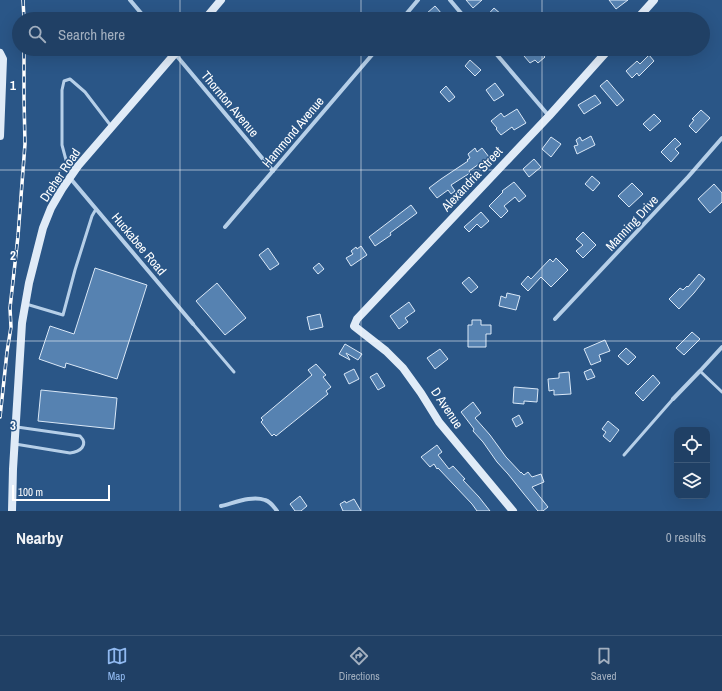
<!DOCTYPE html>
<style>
:root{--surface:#204065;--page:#2d4b6e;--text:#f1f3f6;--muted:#a2afbf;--line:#3d5979;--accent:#90b9f0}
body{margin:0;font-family:"Archivo Narrow",sans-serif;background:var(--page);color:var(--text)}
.controls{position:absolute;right:12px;bottom:12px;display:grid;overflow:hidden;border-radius:8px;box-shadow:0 4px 16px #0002}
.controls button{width:36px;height:36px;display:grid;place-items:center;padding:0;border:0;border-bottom:1px solid var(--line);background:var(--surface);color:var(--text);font:20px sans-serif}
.scale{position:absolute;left:12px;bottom:10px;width:98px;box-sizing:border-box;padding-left:4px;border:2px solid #fff;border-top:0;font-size:11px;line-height:14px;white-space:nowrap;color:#fff;-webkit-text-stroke:3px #2a5687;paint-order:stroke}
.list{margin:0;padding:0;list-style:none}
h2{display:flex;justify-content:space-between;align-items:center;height:52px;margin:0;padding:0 16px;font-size:17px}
h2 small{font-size:13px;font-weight:400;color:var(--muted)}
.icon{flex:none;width:22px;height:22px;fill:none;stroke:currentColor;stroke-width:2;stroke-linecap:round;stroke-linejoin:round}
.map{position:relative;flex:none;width:722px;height:511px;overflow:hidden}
.search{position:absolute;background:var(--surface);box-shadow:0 4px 16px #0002;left:12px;right:12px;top:12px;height:44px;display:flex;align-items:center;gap:10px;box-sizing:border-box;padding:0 14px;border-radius:22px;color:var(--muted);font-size:15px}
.sheet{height:124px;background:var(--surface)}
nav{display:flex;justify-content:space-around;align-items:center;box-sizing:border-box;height:56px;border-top:1px solid var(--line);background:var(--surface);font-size:11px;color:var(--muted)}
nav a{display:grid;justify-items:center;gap:2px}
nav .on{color:var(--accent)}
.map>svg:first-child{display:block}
</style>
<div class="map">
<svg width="722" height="511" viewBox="0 0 722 511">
<rect width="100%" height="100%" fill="#2a5687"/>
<!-- building -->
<g fill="#5682b1" stroke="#dae8f7">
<polygon points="466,0 482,0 473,8"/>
<polygon points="609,0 628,0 616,9"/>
<polygon points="435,6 442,14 437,19 431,19 426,14"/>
<polygon points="494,8 502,15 498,19 484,19"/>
<polygon points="664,12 670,19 657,19"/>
<polygon points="538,49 545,57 538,63 535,60 530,63 524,56 530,51 533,54"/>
<polygon points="649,55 654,61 639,76 637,73 632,78 626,71 637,61 640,64"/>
<polygon points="470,60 481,70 475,76 465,66"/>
<polygon points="607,80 624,100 617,106 600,86"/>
<polygon points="495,83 504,95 494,101 486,90"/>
<polygon points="446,86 455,97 449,102 440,92"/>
<polygon points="595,95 601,103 584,114 578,105"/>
<polygon points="517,109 526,123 514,130 512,127 501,135 496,129 497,128 491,121 501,113 504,117"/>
<polygon points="701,110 710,118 696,133 689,126 694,120 692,119"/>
<polygon points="654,114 661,121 650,131 643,124"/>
<polygon points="591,136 595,145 577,154 574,146 578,145 576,140 580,137 582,141"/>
<polygon points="551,137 561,144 551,157 542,149"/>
<polygon points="675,138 681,144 675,149 679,153 671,162 661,152"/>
<polygon points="475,148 477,152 482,148 489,157 469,171 470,173 451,185 455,191 451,194 448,190 437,198 429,188 441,179 468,161 467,160 470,158 468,154"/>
<polygon points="534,159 541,167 529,177 523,169"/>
<polygon points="592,176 600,183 593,191 585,184"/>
<polygon points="514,182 526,196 519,202 515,197 504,206 508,211 501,218 489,206 503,192 502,191"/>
<polygon points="632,183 643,194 629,207 618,196"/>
<polygon points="714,184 722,193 722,202 710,213 698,199"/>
<polygon points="411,205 417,213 390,233 391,235 375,246 369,237"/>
<polygon points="481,212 489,221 481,228 477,224 469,232 464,227"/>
<polygon points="583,232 596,245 583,258 576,251 583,245 576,239"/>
<polygon points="361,246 367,255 351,266 346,258 353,254 351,251 356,247 357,249"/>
<polygon points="268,248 279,264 270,270 259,255"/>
<polygon points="556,258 568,270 551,287 541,277 528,291 521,284 528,276 531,279 550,259 553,262"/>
<polygon points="319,263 324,269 318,274 313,268"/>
<polygon points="95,268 147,285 117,379 66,363 65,368 39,359 50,326 74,334"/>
<polygon points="699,274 705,279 694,293 679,309 669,299 680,288 683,290 687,286 688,287"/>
<polygon points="469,277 478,287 471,293 462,283"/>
<polygon points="217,283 246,318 225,335 196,301"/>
<polygon points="507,293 520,296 516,310 499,306 501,296 506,298"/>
<polygon points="409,302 415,311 405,318 408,322 399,329 390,316"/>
<polygon points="320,314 323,327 310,330 307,317"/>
<polygon points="472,320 481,320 481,325 491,325 491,334 486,334 486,347 468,347 468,325 472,325"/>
<polygon points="692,332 700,339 684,355 676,348"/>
<polygon points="605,340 610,351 599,355 601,361 591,365 584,349"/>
<polygon points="345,344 362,354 358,360 346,353 350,360 339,354"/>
<polygon points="626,348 636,357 628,365 618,356"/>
<polygon points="440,349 448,359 435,369 427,358"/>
<polygon points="316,364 326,375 323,377 331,387 326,391 328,394 276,436 274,434 272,436 261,422 263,420 261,418 312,375 308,370"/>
<polygon points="354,369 359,379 349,384 344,374"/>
<polygon points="591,369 595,377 587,380 584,372"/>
<polygon points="569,372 571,394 554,395 554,390 549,391 548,379 559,378 559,373"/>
<polygon points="377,373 385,386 378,390 370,377"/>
<polygon points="653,375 660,383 643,401 635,393"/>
<polygon points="514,387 538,389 537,402 524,401 524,404 513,403"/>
<polygon points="41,390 117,398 114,429 38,421"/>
<polygon points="473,402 481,413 475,418 490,435 506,457 521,473 521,472 524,475 528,472 532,477 541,474 544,482 532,487 548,507 543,511 538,511 524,494 508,474 497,462 483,442 473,431 474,429 461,412"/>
<polygon points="519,415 523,423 516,427 512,419"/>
<polygon points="608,421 619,430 610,442 603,436 606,432 602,429"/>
<polygon points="437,445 442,452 438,455 449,469 453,466 465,479 463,480 479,497 490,511 477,511 472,504 438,468 437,469 434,464 430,467 421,457"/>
<polygon points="300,496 307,506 301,511 295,511 290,504"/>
<polygon points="354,499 361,511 343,511 340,504 345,501 346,503"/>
</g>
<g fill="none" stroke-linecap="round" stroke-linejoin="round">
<!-- lane -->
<g stroke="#b6cfe8" stroke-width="3">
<polyline points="74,168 66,160 62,145 62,90 64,81 70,79 85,92 111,126"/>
<polyline points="26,304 63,315 75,270 92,216 96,209"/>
<polyline points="193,324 234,372"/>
<polyline points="700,371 722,392"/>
<path d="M15,444L70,453C80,452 89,445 80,436L17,427"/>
<polyline points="624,455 673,399"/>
</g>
<!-- street -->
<g stroke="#b6cfe8" stroke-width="4">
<polyline points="130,0 146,19"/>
<polyline points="450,0 466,19"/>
<polyline points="402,19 418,0"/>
<polyline points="171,49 273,171"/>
<polyline points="492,49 549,116"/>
<polyline points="70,178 193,324"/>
<polyline points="225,227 377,49"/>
<polyline points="555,319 688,177 722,138"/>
<polyline points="673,399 700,371 722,347"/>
<path d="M221,506C234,503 252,495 265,500C271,502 274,507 277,511"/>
</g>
<!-- secondary -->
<g stroke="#e0ebf7" stroke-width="8">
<polyline points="205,19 221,0"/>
<polyline points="637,19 654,0"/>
<polyline points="0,53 3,59 0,136"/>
<polyline points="12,511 13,469 22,323 29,283 43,228 51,208 62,189 78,166 179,49"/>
<polyline points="513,511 439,422 421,393 403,368 386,351 354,326 357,319 549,116 609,49"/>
</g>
<!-- rail casing -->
<g stroke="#fff" stroke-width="3.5">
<g id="rail">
<polyline points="23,0 24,19"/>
<polyline points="0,417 7,352 11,327 10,308 18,236 25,144 24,98 24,49"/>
</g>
</g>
<!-- rail -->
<use href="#rail" stroke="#2a5687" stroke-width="2" stroke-dasharray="6" stroke-linecap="butt"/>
</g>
<!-- grid -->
<path fill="none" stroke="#fff" stroke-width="1" stroke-opacity="0.55" d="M180,0V19M361,0V19M542,0V19M180,49V511M361,49V511M542,49V511M0,170H722M0,341H722"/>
<g text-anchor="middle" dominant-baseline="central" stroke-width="3" stroke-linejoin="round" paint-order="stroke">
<!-- street labels -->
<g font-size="13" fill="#fff" stroke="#2a5687">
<text transform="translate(230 104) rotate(50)">Thornton Avenue</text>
<text transform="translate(293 132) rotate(-50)">Hammond Avenue</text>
<text transform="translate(60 175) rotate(-56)">Dreher Road</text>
<text transform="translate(472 179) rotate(-47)">Alexandria Street</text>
<text transform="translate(632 223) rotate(-47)">Manning Drive</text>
<text transform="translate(139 244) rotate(50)">Huckabee Road</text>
<text transform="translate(447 408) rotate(56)">D Avenue</text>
</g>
</g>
<g font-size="13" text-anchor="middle" font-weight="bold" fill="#fff" stroke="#2a5687" stroke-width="3" stroke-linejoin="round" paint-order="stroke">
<text x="13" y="90">1</text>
<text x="13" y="260">2</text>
<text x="13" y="430">3</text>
</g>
</svg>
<div class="controls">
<button><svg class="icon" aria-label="locate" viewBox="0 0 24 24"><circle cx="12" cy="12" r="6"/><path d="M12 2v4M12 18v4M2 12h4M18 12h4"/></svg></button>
<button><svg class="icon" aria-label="layers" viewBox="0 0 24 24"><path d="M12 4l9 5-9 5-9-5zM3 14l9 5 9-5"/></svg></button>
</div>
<div class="scale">100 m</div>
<div class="search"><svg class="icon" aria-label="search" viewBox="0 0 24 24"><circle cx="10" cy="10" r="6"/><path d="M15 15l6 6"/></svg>Search here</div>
</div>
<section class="sheet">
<h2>Nearby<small>0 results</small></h2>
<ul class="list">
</ul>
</section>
<nav>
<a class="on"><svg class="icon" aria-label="map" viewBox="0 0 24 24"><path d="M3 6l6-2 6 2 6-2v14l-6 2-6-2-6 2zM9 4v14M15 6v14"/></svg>Map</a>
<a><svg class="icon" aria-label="directions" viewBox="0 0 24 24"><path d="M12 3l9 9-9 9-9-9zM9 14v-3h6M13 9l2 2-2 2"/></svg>Directions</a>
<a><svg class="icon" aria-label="saved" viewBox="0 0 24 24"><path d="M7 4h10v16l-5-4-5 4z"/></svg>Saved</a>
</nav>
